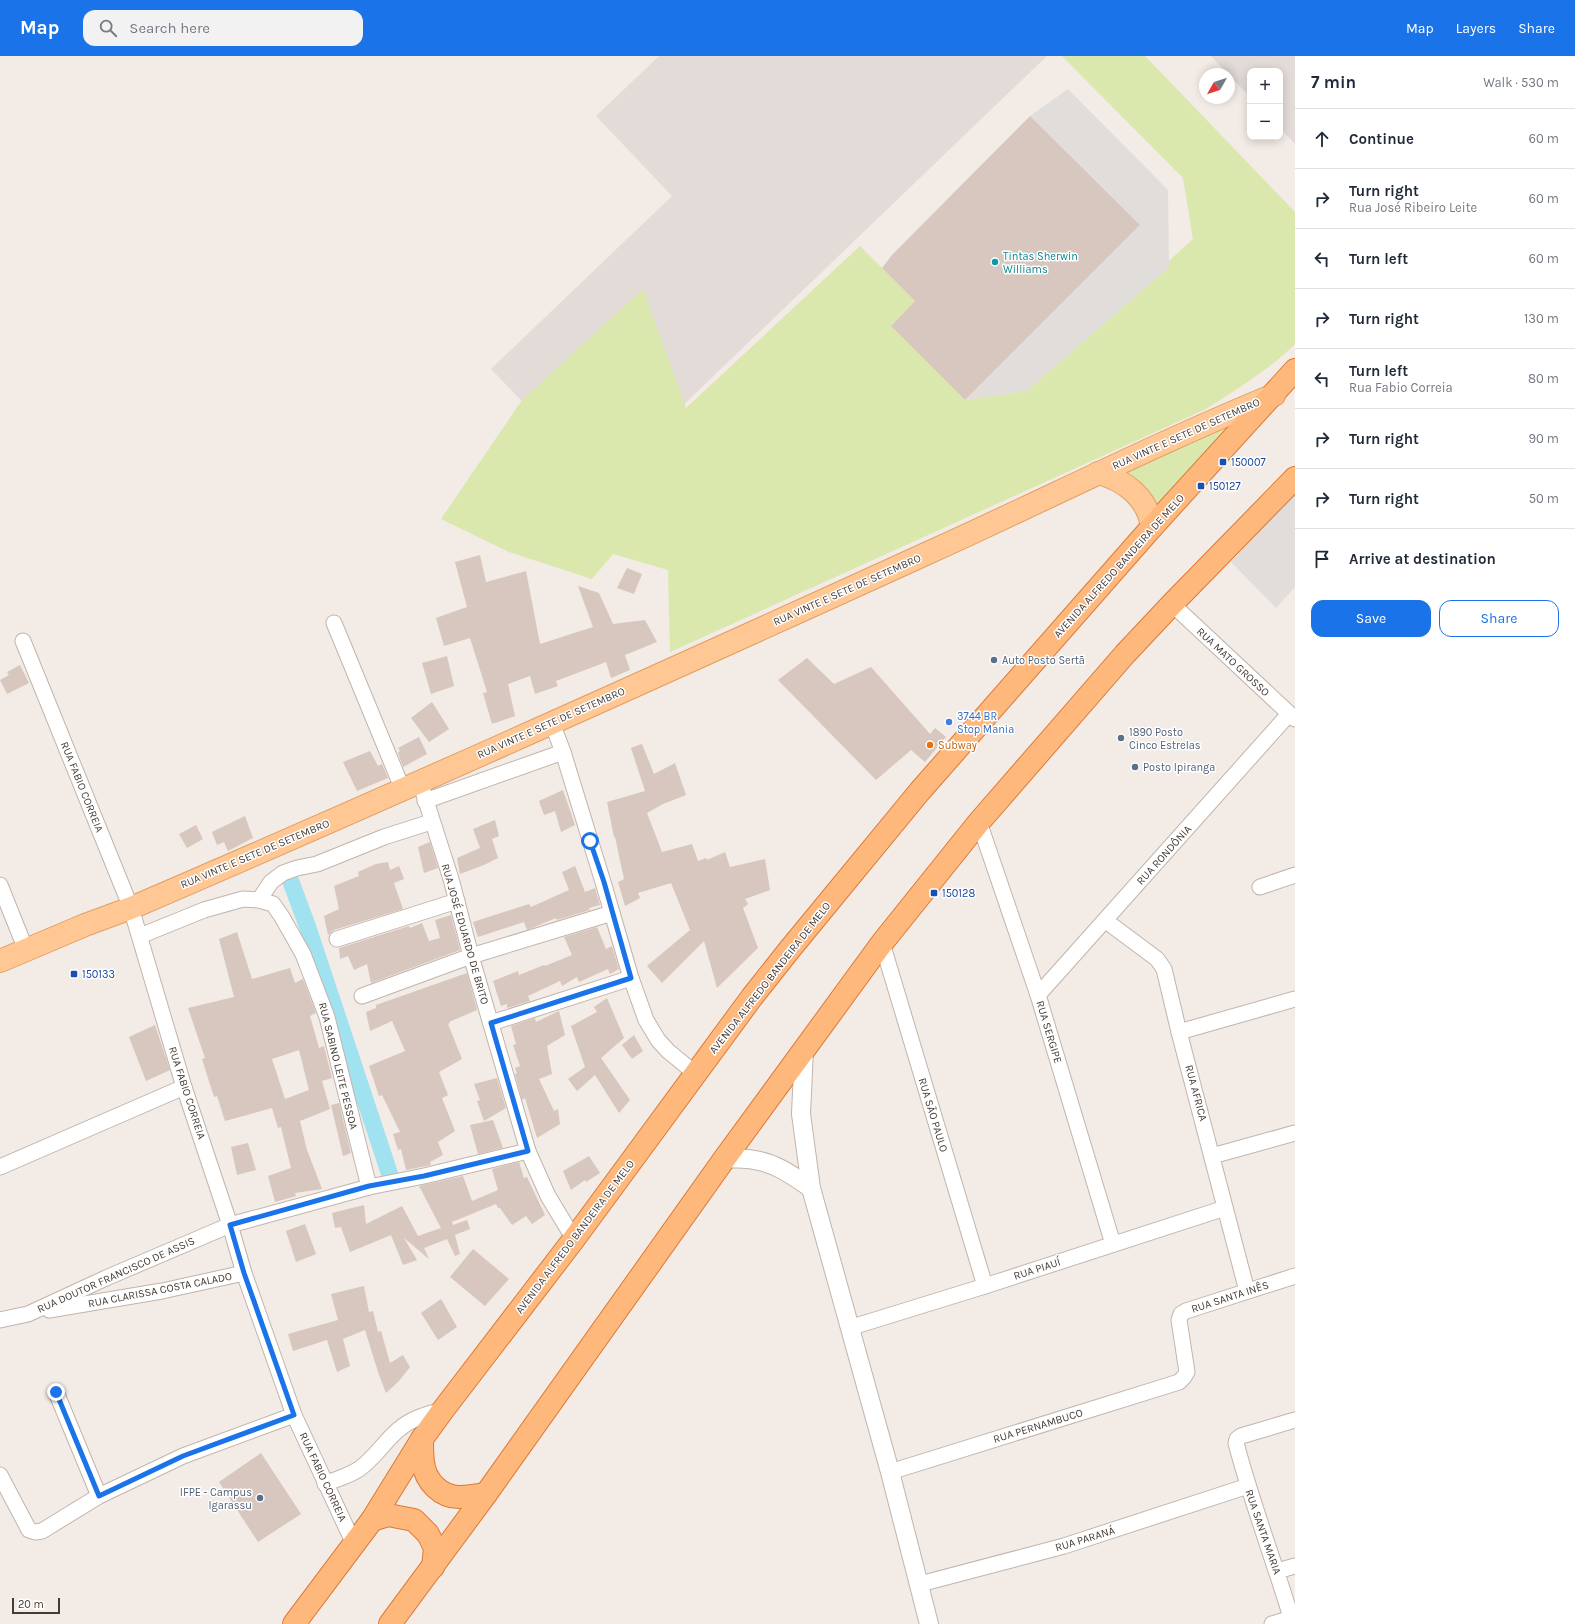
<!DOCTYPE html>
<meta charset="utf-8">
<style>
:root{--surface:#fff;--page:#f2f2f3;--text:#1f2937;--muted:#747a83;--line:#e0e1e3;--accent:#1a73e8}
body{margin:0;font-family:Karla,sans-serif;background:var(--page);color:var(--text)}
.controls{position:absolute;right:12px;top:12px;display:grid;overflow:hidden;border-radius:8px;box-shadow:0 2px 10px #0003}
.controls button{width:36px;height:36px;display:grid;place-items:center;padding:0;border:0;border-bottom:1px solid var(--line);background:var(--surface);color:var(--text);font:20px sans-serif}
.compass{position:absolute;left:1199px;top:12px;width:36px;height:36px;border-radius:50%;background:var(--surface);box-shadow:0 2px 10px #0003;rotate:231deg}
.scale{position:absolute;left:12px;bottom:10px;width:48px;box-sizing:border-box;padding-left:4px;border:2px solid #453b35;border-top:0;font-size:11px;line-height:14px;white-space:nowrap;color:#453b35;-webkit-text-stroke:3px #fff;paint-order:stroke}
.stop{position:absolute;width:12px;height:12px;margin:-9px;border:3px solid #1a73e8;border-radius:50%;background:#fff}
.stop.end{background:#1a73e8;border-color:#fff;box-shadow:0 1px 4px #0008}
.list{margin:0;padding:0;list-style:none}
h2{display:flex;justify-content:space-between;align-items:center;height:52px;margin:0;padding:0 16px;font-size:17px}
h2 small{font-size:13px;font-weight:400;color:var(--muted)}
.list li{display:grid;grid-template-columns:26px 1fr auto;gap:12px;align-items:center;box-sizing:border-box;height:60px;padding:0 16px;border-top:1px solid var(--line)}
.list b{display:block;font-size:15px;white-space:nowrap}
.list p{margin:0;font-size:13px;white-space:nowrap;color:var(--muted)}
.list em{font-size:13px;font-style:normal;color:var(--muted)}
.actions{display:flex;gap:8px;padding:12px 16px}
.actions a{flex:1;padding:9px 0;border:1px solid var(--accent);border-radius:12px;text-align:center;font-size:14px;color:var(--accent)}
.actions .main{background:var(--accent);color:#fff}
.icon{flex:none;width:22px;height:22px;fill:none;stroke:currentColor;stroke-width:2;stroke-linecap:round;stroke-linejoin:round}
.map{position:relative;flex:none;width:1295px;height:1568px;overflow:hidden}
header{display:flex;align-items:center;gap:24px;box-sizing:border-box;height:56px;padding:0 20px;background:var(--accent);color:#fff}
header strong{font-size:19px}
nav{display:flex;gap:22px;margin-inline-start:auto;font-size:14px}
.search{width:280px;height:36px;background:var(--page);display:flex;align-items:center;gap:10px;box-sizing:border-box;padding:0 14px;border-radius:12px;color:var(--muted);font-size:15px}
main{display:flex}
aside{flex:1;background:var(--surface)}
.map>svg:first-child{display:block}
</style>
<header>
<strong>Map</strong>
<div class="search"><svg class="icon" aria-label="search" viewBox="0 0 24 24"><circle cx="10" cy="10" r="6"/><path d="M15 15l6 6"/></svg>Search here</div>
<nav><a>Map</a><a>Layers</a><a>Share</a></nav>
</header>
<main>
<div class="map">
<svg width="1295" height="1568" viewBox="0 0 1295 1568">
<rect width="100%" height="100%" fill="#f3ebe5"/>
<!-- industrial -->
<g fill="#e2dbd7">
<polygon points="659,0 1047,0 601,428 491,313 672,140 596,60"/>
<polygon points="1211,0 1295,0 1295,88 1280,72 1280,15 1250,15 1250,41"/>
</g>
<!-- green -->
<g fill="#dae7ad">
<path d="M1062,0H1145L1295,156V288C1269,314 1237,333 1206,353L670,596L668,514L613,498L592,523L509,496L441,463L522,344L643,233L686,352L860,190L915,245L891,270L965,344L1027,335L1193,183L1183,122Z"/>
<polygon points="1256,349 1156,451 1117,419"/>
</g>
<!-- parking -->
<g fill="#e0ddda">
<polygon points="1068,33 1168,134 1169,211 1027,335 965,344 1140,169 1030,60"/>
<polygon points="1295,437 1295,531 1276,552 1231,506"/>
</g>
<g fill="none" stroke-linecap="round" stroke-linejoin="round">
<!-- canal -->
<polyline stroke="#a1e2f0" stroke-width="17" points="291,826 307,869 391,1122"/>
</g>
<!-- building -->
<g fill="#d7c7be" fill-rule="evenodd">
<polygon points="1030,60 1140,169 965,344 891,270 915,245 882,212 892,199"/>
<polygon points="480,499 486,526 526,515 540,588 593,571 578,530 599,537 613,568 645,564 657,586 625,599 630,614 611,622 606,606 556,625 558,630 535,638 530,620 508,628 515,660 492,668 483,637 487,636 470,582 444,590 436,562 467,551 455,506"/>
<polygon points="627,512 642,518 634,538 617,532"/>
<polygon points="447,600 454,630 431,638 422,607"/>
<polygon points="807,602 834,628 871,611 930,678 935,672 946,681 925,706 911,694 876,724 778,624"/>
<polygon points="20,609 29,627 7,638 0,624 9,619 7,616"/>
<polygon points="432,646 449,673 429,686 411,662"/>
<polygon points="419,681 427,698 403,711 398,697 400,695 398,692"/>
<polygon points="642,688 654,718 675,707 686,739 663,748 647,757 662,796 692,788 698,805 706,802 707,804 725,796 730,811 765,803 770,834 745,843 748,848 743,852 758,892 717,932 704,885 662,927 647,910 690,874 671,827 638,837 640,842 625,850 618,826 624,823 615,781 614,781 607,746 645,735 631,692"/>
<polygon points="370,695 378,710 382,708 388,722 357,735 343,706"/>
<polygon points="563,734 575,769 561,776 555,755 544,759 539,745"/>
<polygon points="245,760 253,782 228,795 224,786 217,789 212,776"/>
<polygon points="495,764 499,780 492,783 498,802 484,809 460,818 457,802 480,792 473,773"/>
<polygon points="196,769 203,783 187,792 179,778"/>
<polygon points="430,786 438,812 424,817 418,791"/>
<polygon points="388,806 390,814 399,810 404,823 394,827 403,853 334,874 328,879 324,860 339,853 334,830 359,820 358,816 376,808"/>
<polygon points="575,810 585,836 595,832 600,849 589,852 590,854 557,864 556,862 527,874 524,866 478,881 473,866 529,848 531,851 569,834 562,816"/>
<polygon points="451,859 460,894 371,927 367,908 354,914 348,900 340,903 339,892 409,870 410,872 422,867 429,885 440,882 435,864"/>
<polygon points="597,871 606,893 612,890 619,913 610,918 608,913 579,926 577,921 562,930 560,925 528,940 530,945 507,952 507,948 501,950 493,925 518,915 519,919 544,909 545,910 572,899 564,881"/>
<path d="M237,876L252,923L290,912L295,927L303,923L316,957L310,960L319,992L324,990L332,1022L322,1025L330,1053L300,1065L307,1094L322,1133L295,1137L296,1140L275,1146L268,1120L291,1112L281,1071L278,1072L272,1052L225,1065L217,1040L214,1041L202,1003L205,1002L188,952L234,941L219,883ZM299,994L309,1034L285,1043L272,1003Z"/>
<polygon points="467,917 477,954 449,966 450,967 448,968 462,1003 439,1016 448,1039 442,1042 455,1075 438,1086 443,1099 430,1106 431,1109 406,1114 401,1093 398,1094 393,1078 400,1076 382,1039 379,1040 369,1010 405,995 392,965 370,975 366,956 376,952 376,949"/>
<polygon points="607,942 624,982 601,1002 630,1044 619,1057 595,1019 577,1035 568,1023 585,1011 571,970 597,956 594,951"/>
<polygon points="559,955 565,979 547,990 552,1018 539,1023 554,1055 558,1053 560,1068 537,1082 525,1042 522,1044 515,1018 517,1017 515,1012 520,1010 513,989 516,988 511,970 535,962 536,966"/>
<polygon points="155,969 170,1014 146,1025 129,981"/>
<polygon points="634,979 643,995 632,1003 622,989"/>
<polygon points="497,1022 506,1052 484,1065 477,1045 480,1044 474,1028"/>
<polygon points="339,1047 351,1097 343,1100 331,1049"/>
<polygon points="493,1064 503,1092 478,1098 470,1069"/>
<polygon points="248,1087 256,1114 237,1119 231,1091"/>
<polygon points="589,1100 600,1117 586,1126 585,1124 571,1134 563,1115"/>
<polygon points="519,1106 524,1122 527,1121 545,1159 532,1168 526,1160 512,1169 500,1152 498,1152 496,1148 452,1166 453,1169 467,1164 470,1173 455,1179 460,1198 455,1200 447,1183 424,1192 429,1203 404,1182 417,1204 403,1209 391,1179 350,1196 341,1171 335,1172 332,1157 364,1149 366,1168 402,1150 418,1180 441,1172 419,1130 463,1120 472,1145 498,1134 492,1113"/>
<polygon points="305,1168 316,1198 296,1206 286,1175"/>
<polygon points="473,1193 509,1223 485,1250 450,1221"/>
<polygon points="364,1230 369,1256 373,1255 378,1276 381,1275 390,1307 403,1299 410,1311 399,1325 386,1337 379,1319 365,1274 343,1283 350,1310 337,1316 327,1284 293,1295 288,1278 338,1264 331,1238"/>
<polygon points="441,1243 457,1271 438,1284 421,1257"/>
<polygon points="261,1397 301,1458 258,1486 219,1426"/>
</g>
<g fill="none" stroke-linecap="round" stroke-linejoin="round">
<!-- minor casing -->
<g stroke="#c1b4ab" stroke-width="17">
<g id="minor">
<polyline points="1172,548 1295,663"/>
<polyline points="334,567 403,734"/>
<polyline points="23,585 131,852 184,1031 230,1169 244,1217 294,1359 354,1488"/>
<polyline points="552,667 563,696 603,826 631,922 646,964 658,984 668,995 696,1018"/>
<polyline points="420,726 451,823 471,900 528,1095 548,1140 574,1183"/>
<polyline points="425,745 563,696"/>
<polyline points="979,766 1038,939 1113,1188"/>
<polyline points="0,829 26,894"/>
<polyline points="1260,831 1295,819"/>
<polyline points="259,844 271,826 283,817 297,812 317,808 384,781 431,766"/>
<polyline points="1106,865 1157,903 1164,913 1179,976 1247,1235"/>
<polyline points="140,880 204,854 243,843 259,844 273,848 282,861 303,898 327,961 369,1131"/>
<polyline points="337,883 457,845"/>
<polyline points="882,887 985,1230"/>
<polyline points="1038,939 1289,658"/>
<polyline points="362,940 471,900 612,857"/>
<polyline points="491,967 631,922"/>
<polyline points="1179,976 1295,943"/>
<polyline points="1212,1100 1295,1077"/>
<polyline points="0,1111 184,1031"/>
<polyline points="49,1254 162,1235 244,1217"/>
<polyline points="0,1264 28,1258 106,1222 230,1169 369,1131 424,1120 528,1095"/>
<polyline points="849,1272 985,1230 1225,1152"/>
<polyline points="56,1336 99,1440"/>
<polyline points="890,1416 1179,1326 1184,1321 1187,1316 1179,1264 1181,1258 1186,1255 1295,1220"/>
<polyline points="0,1419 29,1474 35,1476 42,1475 99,1440 183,1400 294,1359"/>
<path d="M325,1428C336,1423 349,1420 359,1413C374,1403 384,1386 398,1374C412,1362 427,1358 443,1354"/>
<polyline points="1277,1515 1295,1510"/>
<polyline points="920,1528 1064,1490 1248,1430"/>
<polyline points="1272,1568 1292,1562"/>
<path d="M1293,1568C1275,1507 1252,1448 1236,1387L1237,1383L1241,1380L1295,1364"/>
</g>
</g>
<!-- tertiary casing -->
<g stroke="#c1b4ab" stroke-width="20">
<g id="tertiary">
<polyline points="804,993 801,1058 811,1132 890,1416 929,1568"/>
<path d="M725,1102C735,1103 745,1102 754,1104C776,1107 793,1120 811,1132"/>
</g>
</g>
<!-- primary casing -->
<g stroke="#e39f62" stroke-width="24">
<g id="primary">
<path d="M1098,417C1125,424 1148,442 1152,471"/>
<path d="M0,905L85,869L131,852C399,737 665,617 930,496C1045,444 1157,387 1274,339"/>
</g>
</g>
<!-- trunk casing -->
<g stroke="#dd7935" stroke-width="24">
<g id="trunk">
<path d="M422,1383C422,1391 422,1398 423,1406C425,1425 441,1442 461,1441C469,1441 478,1439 486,1438"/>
<polyline points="372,1464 388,1459 414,1464 428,1478 435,1492 433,1511"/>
<polyline points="294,1568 372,1464 422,1383 443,1354 574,1183 752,941 790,893 920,735 1152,471 1295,314"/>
<polyline points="390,1568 486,1438 725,1102 882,887 979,766 1125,598 1172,548 1295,422"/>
</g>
</g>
<!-- minor -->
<use href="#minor" stroke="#fff" stroke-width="15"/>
<!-- tertiary -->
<use href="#tertiary" stroke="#fff" stroke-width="18"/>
<!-- primary -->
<use href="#primary" stroke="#fec793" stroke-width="22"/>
<!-- trunk -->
<use href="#trunk" stroke="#feb87c" stroke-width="22"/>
</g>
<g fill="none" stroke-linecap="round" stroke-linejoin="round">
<!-- route -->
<polyline stroke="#1a73e8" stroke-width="5" points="56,1336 99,1440 183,1400 294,1359 244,1217 230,1169 369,1130 424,1120 528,1095 491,967 631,922 604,826 590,785"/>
</g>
<!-- markers -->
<circle fill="#0f9aa8" stroke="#fff" stroke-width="1.5" cx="995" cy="206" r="4"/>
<g fill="#1a4fb4" stroke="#fff" stroke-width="1.5">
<rect x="1219" y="402" width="8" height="8" rx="2"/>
<rect x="1197" y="426" width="8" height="8" rx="2"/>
<rect x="930" y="833" width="8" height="8" rx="2"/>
<rect x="70" y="914" width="8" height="8" rx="2"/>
</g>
<g fill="#5c6f8a" stroke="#fff" stroke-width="1.5">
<circle cx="994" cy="604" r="4"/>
<circle cx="1121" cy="682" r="4"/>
<circle cx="1135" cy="711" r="4"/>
<circle cx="260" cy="1442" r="4"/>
</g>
<circle fill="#3f7fe0" stroke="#fff" stroke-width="1.5" cx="949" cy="666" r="4"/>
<circle fill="#e8710a" stroke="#fff" stroke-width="1.5" cx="930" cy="689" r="4"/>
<g text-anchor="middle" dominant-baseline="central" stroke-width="3" stroke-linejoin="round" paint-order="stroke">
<!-- culture labels -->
<g font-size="11" fill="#0d838f" stroke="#fff" text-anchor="start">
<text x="1003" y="200">Tintas Sherwin<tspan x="1003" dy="13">Williams</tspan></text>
</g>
<!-- street labels -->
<g font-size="11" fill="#453b35" stroke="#fff">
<text transform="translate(1186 378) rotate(-24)">RUA VINTE E SETE DE SETEMBRO</text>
<text transform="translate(1119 510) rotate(-48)">AVENIDA ALFREDO BANDEIRA DE MELO</text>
<text transform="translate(847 534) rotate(-24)">RUA VINTE E SETE DE SETEMBRO</text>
<text transform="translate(1233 606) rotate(43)">RUA MATO GROSSO</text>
<text transform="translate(551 667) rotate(-24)">RUA VINTE E SETE DE SETEMBRO</text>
<text transform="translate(82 731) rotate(68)">RUA FABIO CORREIA</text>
<text transform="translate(255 798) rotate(-23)">RUA VINTE E SETE DE SETEMBRO</text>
<text transform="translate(1164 799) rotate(-48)">RUA RONDÔNIA</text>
<text transform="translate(465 878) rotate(74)">RUA JOSÉ EDUARDO DE BRITO</text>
<text transform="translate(770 922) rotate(-52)">AVENIDA ALFREDO BANDEIRA DE MELO</text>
<text transform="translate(1049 976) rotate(73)">RUA SERGIPE</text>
<text transform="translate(338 1010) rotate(76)">RUA SABINO LEITE PESSOA</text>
<text transform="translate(187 1037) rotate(72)">RUA FABIO CORREIA</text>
<text transform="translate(1196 1037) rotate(75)">RUA AFRICA</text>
<text transform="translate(933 1059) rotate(73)">RUA SÃO PAULO</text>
<text transform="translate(575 1181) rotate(-53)">AVENIDA ALFREDO BANDEIRA DE MELO</text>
<text transform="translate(1037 1213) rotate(-18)">RUA PIAUÍ</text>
<text transform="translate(116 1219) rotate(-24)">RUA DOUTOR FRANCISCO DE ASSIS</text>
<text transform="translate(160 1234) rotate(-11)">RUA CLARISSA COSTA CALADO</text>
<text transform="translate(1230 1241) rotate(-18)">RUA SANTA INÊS</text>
<text transform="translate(1038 1370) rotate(-17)">RUA PERNAMBUCO</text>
<text transform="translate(323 1421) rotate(65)">RUA FABIO CORREIA</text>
<text transform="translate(1263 1476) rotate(71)">RUA SANTA MARIA</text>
<text transform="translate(1085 1483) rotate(-17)">RUA PARANÁ</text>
</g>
<!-- transit labels -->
<g font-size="11" fill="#164399" stroke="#fff" text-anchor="start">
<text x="1231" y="406">150007</text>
<text x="1209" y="430">150127</text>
<text x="942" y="837">150128</text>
<text x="82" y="918">150133</text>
</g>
<!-- service labels -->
<g font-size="11" fill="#4e5e75" stroke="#fff" text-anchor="start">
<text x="1002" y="604">Auto Posto Sertã</text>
<text x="1129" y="676">1890 Posto<tspan x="1129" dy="13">Cinco Estrelas</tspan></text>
<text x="1143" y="711">Posto Ipiranga</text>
<text x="252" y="1436" text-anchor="end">IFPE - Campus<tspan x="252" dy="13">Igarassu</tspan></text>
</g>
<!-- shop labels -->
<g font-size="11" fill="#366cbe" stroke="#fff" text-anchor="start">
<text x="957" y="660">3744 BR<tspan x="957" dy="13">Stop Mania</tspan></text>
</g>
<!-- food labels -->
<g font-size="11" fill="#c56008" stroke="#fff" text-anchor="start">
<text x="938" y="689">Subway</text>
</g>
</g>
</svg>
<div class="controls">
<button>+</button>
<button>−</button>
</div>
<svg class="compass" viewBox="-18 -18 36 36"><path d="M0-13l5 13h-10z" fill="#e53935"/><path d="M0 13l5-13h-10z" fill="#747a83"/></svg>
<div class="scale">20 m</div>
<div class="stop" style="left:590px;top:785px"></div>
<div class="stop end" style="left:56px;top:1336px"></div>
</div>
<aside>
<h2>7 min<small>Walk · 530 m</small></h2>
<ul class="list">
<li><svg class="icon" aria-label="ahead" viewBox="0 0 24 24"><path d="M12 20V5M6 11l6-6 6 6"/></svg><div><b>Continue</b></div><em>60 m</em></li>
<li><svg class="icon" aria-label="right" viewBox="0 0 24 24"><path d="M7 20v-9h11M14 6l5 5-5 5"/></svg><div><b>Turn right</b><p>Rua José Ribeiro Leite</p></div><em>60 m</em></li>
<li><svg class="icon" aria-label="left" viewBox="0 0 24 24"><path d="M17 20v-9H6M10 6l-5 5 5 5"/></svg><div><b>Turn left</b></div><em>60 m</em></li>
<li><svg class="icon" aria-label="right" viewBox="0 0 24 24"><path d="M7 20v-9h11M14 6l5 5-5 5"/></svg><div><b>Turn right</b></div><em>130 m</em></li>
<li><svg class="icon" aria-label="left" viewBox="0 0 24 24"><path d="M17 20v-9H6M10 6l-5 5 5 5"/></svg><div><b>Turn left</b><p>Rua Fabio Correia</p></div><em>80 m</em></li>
<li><svg class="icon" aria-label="right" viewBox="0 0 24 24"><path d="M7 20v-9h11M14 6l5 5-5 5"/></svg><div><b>Turn right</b></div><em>90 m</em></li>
<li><svg class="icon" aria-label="right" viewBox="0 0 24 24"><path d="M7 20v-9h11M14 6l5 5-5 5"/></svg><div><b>Turn right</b></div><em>50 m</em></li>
<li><svg class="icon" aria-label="arrive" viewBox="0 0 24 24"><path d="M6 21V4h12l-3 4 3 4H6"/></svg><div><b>Arrive at destination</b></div></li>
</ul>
<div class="actions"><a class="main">Save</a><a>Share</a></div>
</aside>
</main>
